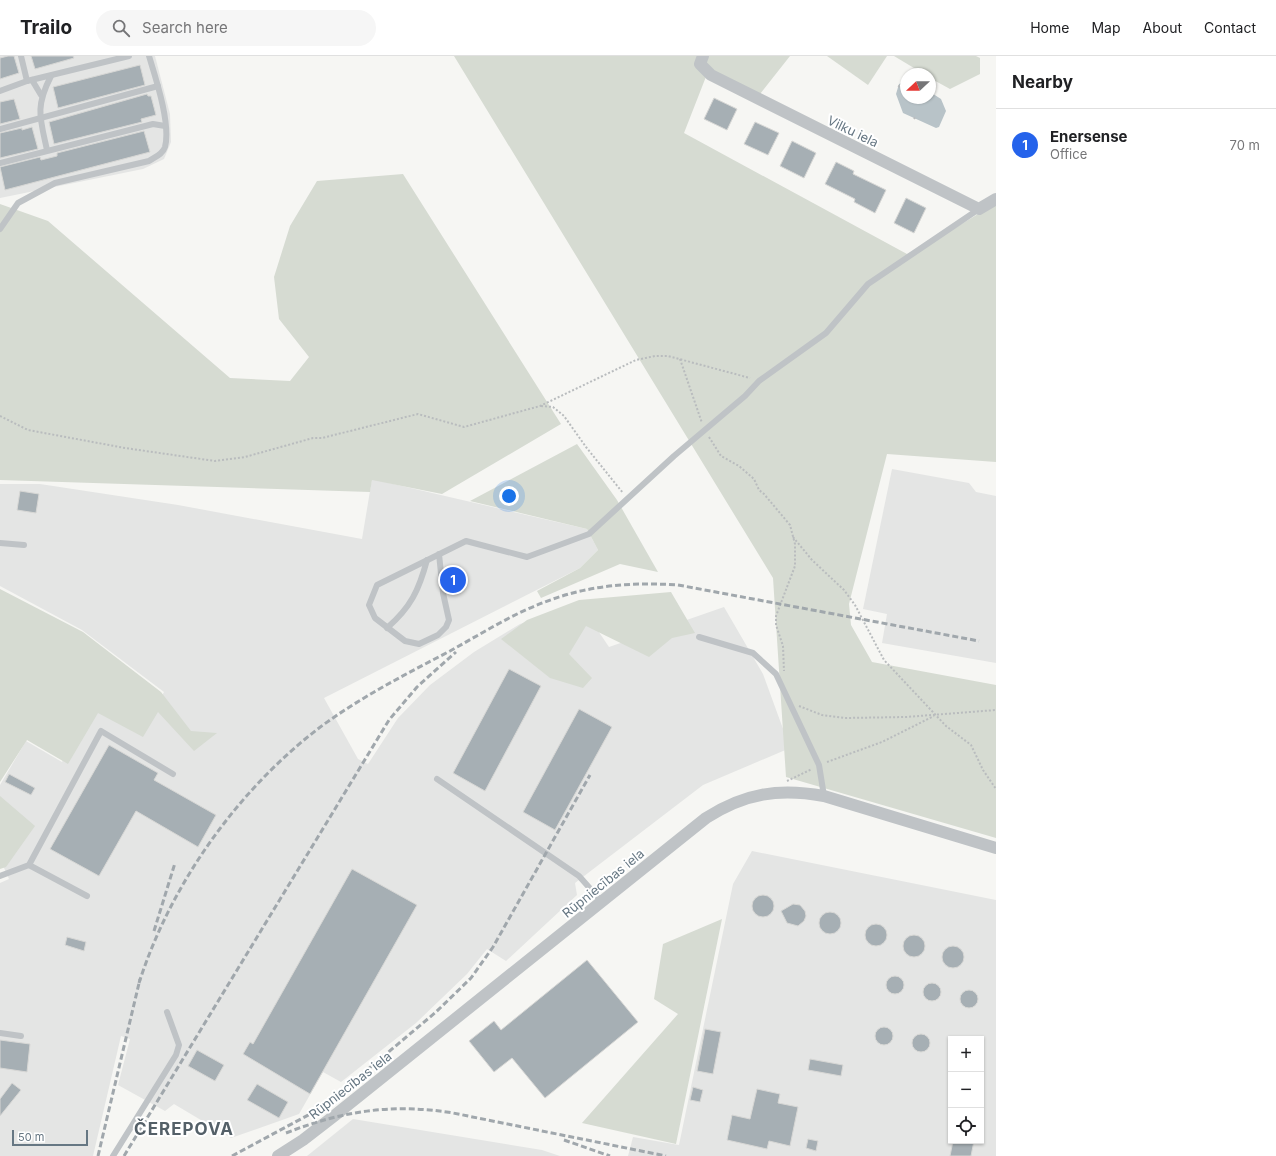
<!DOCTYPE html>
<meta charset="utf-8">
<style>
:root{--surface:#fff;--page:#f6f6f6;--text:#202124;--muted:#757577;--line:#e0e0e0;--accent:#2563eb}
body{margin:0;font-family:Inter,sans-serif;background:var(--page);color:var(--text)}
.controls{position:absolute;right:12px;bottom:12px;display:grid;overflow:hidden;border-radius:0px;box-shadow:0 1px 3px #0004}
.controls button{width:36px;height:36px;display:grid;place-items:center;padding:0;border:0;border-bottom:1px solid var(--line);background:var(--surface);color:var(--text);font:20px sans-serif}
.compass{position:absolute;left:900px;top:12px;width:36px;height:36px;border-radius:50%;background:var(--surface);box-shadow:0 1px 3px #0004;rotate:248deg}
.scale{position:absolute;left:12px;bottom:10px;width:76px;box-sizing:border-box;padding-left:4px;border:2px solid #667783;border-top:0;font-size:11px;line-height:14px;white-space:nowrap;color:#667783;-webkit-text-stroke:3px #fff;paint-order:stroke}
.you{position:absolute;left:509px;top:440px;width:14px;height:14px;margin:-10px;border:3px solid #fff;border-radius:50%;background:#1a73e8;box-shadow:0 0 0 6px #1a73e833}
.badge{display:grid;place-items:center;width:26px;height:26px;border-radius:50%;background:var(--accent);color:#fff;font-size:13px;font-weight:700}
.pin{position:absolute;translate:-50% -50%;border:2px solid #fff;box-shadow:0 1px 4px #0006}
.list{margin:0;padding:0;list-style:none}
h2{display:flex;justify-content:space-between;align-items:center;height:52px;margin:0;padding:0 16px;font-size:17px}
h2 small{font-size:13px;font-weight:400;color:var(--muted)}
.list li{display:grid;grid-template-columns:26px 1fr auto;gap:12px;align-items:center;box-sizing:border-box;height:72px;padding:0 16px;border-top:1px solid var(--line)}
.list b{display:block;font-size:15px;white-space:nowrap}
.list p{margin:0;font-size:13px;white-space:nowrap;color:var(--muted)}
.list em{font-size:13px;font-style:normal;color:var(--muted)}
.icon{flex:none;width:22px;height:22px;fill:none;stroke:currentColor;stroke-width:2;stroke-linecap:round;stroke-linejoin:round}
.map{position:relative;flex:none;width:996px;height:1100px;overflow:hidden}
header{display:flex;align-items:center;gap:24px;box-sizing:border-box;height:56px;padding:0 20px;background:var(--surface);border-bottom:1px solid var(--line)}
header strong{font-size:19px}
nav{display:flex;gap:22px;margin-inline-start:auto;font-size:14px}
.search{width:280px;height:36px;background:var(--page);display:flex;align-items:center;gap:10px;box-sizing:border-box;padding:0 14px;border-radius:22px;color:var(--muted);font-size:15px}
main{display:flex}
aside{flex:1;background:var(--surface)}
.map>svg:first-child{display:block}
</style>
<header>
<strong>Trailo</strong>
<div class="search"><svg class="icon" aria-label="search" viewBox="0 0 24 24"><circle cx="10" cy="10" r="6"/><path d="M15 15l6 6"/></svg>Search here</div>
<nav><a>Home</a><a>Map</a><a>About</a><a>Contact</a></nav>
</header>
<main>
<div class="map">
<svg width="996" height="1100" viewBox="0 0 996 1100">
<rect width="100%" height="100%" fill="#f6f6f3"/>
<!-- built -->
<g fill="#e4e5e4" fill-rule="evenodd">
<polygon points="0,0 155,0 170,58 171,86 164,103 143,113 0,142"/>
<polygon points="892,413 969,427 976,436 996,440 996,607 882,587 887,558 863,553"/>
<polygon points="372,423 587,473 598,494 580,512 324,642 358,703 368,708 398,662 430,629 474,596 520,568 580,548 609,591 724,551 763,618 790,692 703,729 575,827 577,839 506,905 487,893 467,918 416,967 341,1026 323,1016 299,1058 231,1082 174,1048 165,1055 118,1029 130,983 121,980 93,1100 0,1100 0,827 9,823 0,803 0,729 26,685 62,706 94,647 144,675 164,636 82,574 0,530 0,428 40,428 178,449 362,483"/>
<path d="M752,795L996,844V1100H628L633,1081L679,1089L733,828ZM951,983H981V1085H951Z"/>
<polygon points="353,1063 542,1094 560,1100 307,1100"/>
</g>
<!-- green -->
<g fill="#d6dbd2">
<polygon points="454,0 790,0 760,38 709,13 684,77 907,198 929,188 996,147 996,406 887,398 849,548 851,569 872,606 996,629 996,782 786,721 773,522"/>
<polygon points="827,0 887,0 868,29"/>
<polygon points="894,0 976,0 980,2 980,18 950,33 930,22 930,18 924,18"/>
<polygon points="403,118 561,368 442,438 372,424 370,436 0,424 0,148 48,165 230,322 290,325 309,301 279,263 274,221 290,170 317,125"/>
<polygon points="577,388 617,444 658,516 620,508 541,542 537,535 580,512 598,494 587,473 470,445"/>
<polygon points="0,533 83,576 161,636 191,675 217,677 194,695 158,656 143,681 98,657 68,708 27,684 0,726"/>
<polygon points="671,536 695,577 672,582 649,601 586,570 569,598 592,622 583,632 550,622 501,583 527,564 579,544"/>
<polygon points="0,740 35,770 6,811 0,813"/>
<polygon points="722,863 676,1088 582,1067 678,958 654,943 663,888"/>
</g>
<!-- water -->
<polygon fill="#b8c3c8" points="906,25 906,42 930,42 930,36 941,43 946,55 939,71 936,72 903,57 896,38 899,28"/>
<!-- building -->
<g fill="#a6afb4" stroke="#d7d7d5">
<polygon points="8,0 14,0 19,17 0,23 0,2"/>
<polygon points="31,0 73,0 74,2 35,13"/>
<polygon points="140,9 145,29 58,52 53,31"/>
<polygon points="147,38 148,40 151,40 156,59 141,63 142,66 54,88 49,66"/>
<polygon points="714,42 737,53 727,74 704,63"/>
<polygon points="14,43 20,63 0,68 0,46"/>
<polygon points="755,66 779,77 768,99 744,88"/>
<polygon points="32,71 38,93 0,102 0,77 22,72 22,74"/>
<polygon points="144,75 150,96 5,134 0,111 40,101 41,104 57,100 57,97"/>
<polygon points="792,85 816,97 804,122 780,110"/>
<polygon points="836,106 854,115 853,118 886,134 875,157 854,146 855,143 825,128"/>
<polygon points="906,142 926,152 914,177 894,167"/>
<polygon points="20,435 39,438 36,457 17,454"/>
<polygon points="509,613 541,630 485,735 453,717"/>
<polygon points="579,653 612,671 555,774 523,756"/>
<polygon points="109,689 158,717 154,724 216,759 198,791 136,755 99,820 50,793"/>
<polygon points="9,718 35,732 31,739 5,726"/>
<polygon points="352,813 417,849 310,1038 243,998 250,986 253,988"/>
<circle cx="763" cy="850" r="11"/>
<polygon points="793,848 800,849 805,855 806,860 804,865 798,870 787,867 781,855"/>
<circle cx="830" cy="867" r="11"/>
<circle cx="876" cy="879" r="11"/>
<circle cx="914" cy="890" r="11"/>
<polygon points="67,881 86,886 84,895 65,889"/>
<circle cx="953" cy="901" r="11"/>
<polygon points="587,904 638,966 545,1042 512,1002 494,1016 469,985 494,965 501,974"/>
<circle cx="895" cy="929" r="9"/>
<circle cx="932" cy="936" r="9"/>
<circle cx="969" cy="943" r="9"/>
<circle cx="884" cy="980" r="9"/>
<polygon points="705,973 721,976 713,1018 697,1015"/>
<circle cx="921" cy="987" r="9"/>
<polygon points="0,984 30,988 27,1016 0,1012"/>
<polygon points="197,994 224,1009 215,1025 188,1010"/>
<polygon points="810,1003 843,1009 841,1020 808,1014"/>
<polygon points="12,1027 21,1034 0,1060 0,1043"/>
<polygon points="257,1028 288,1046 279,1062 247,1044"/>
<polygon points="693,1031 703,1034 700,1046 690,1044"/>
<polygon points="757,1033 780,1038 778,1047 798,1051 790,1090 769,1085 767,1093 727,1084 732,1059 750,1063"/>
<polygon points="808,1083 818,1085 816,1095 806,1092"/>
<polygon points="953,1085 974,1085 971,1100 950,1100"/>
</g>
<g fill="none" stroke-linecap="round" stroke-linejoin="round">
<!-- path -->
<g stroke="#b9bcbe" stroke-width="2" stroke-dasharray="2 2" stroke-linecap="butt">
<polyline points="898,30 903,32"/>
<polyline points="914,63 916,60"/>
<polyline points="680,303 702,367"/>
<polyline points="541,350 553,351 564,360 586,391 623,437"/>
<polyline points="0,360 28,374 125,392 215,405 245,401 313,382 322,382 418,358 464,371 540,350 636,304 655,300 668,300 750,322"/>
<polyline points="709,381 721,400 739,410 754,423 759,434 764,438 790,469 795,488 795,510 776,560 776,569 783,590 784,615"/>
<polyline points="793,481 812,504 844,534 855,549 884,604 946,670 971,689 983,714 996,733"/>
<polyline points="799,650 822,659 845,662 906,661 996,654"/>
<polyline points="827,706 882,686 934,660"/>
<polyline points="787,725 812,713"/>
</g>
<!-- lane -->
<g stroke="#bfc3c6" stroke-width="6">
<polyline points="21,0 27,25"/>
<polyline points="32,24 41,39"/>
<polyline points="0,35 27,25 129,0"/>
<polyline points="0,73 158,30"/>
<path d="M47,94C40,62 35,51 51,20"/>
<polyline points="0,107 153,68 165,70"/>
<path d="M0,173L18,147L55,127L149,105C155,101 163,98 165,91C171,68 156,23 149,0"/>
<polyline points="0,487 24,489"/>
<polyline points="439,498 443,537 449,564 446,571 438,579 419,588 405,585 375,562 369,549 377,529 466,485 527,501 589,478 674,400 745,340 759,325 826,277 868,228 979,153"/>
<path d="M387,572C411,551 419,534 427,504"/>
<polyline points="699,581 753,597 776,618 819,709 824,740"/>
<polyline points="437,723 579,820 602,846"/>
<polyline points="29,809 87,840"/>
<polyline points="0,820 29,809 101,675 173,718"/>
<polyline points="0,977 21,980"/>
<polyline points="113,1100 176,999 179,989 167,956"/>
</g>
<!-- street -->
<g stroke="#bfc3c6" stroke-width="12">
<polyline points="703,0 700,8 711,19 979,153 996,143"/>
<path d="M278,1100L303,1084L334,1060L706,762C745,737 779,732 824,740L996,792"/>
</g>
<!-- rail -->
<g stroke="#a0a7ac" stroke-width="3" stroke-dasharray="6 3" stroke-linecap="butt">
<polyline points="154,875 175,807"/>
<path d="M139,927C171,827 239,732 323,669C363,640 406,618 450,595C481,578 512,558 545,546C588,529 633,526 678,529L979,585"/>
<path d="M286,1077C342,1055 392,1047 453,1057L666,1100"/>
<polyline points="564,1084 610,1100"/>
<polyline points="98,1100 140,923"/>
<polyline points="124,1100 389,664 417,631 456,596"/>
<polyline points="232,1100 312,1057 335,1041 436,956 471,922 493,891 590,719"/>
</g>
</g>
<g text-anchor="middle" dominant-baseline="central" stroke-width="4" stroke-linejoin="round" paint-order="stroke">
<!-- street labels -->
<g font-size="13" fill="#667783" stroke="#fff">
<text transform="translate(853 75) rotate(26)">Vilku iela</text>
<text transform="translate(603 827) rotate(-39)">Rūpniecības iela</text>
<text transform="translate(350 1029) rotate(-38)">Rūpniecības iela</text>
</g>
<!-- district labels -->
<g font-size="17" font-weight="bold" letter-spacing="1" fill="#546068" stroke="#fff">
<text x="184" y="1073">ČEREPOVA</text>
</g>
</g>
</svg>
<div class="controls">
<button>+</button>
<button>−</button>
<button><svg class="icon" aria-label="locate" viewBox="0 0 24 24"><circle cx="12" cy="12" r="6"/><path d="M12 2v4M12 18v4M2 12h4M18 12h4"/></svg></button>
</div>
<svg class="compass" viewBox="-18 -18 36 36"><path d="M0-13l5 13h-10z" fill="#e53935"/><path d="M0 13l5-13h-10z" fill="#757577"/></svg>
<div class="scale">50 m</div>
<div class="you"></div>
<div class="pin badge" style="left:453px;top:524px">1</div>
</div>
<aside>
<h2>Nearby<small></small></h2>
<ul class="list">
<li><span class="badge">1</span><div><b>Enersense</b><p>Office</p></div><em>70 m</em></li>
</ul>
</aside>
</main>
